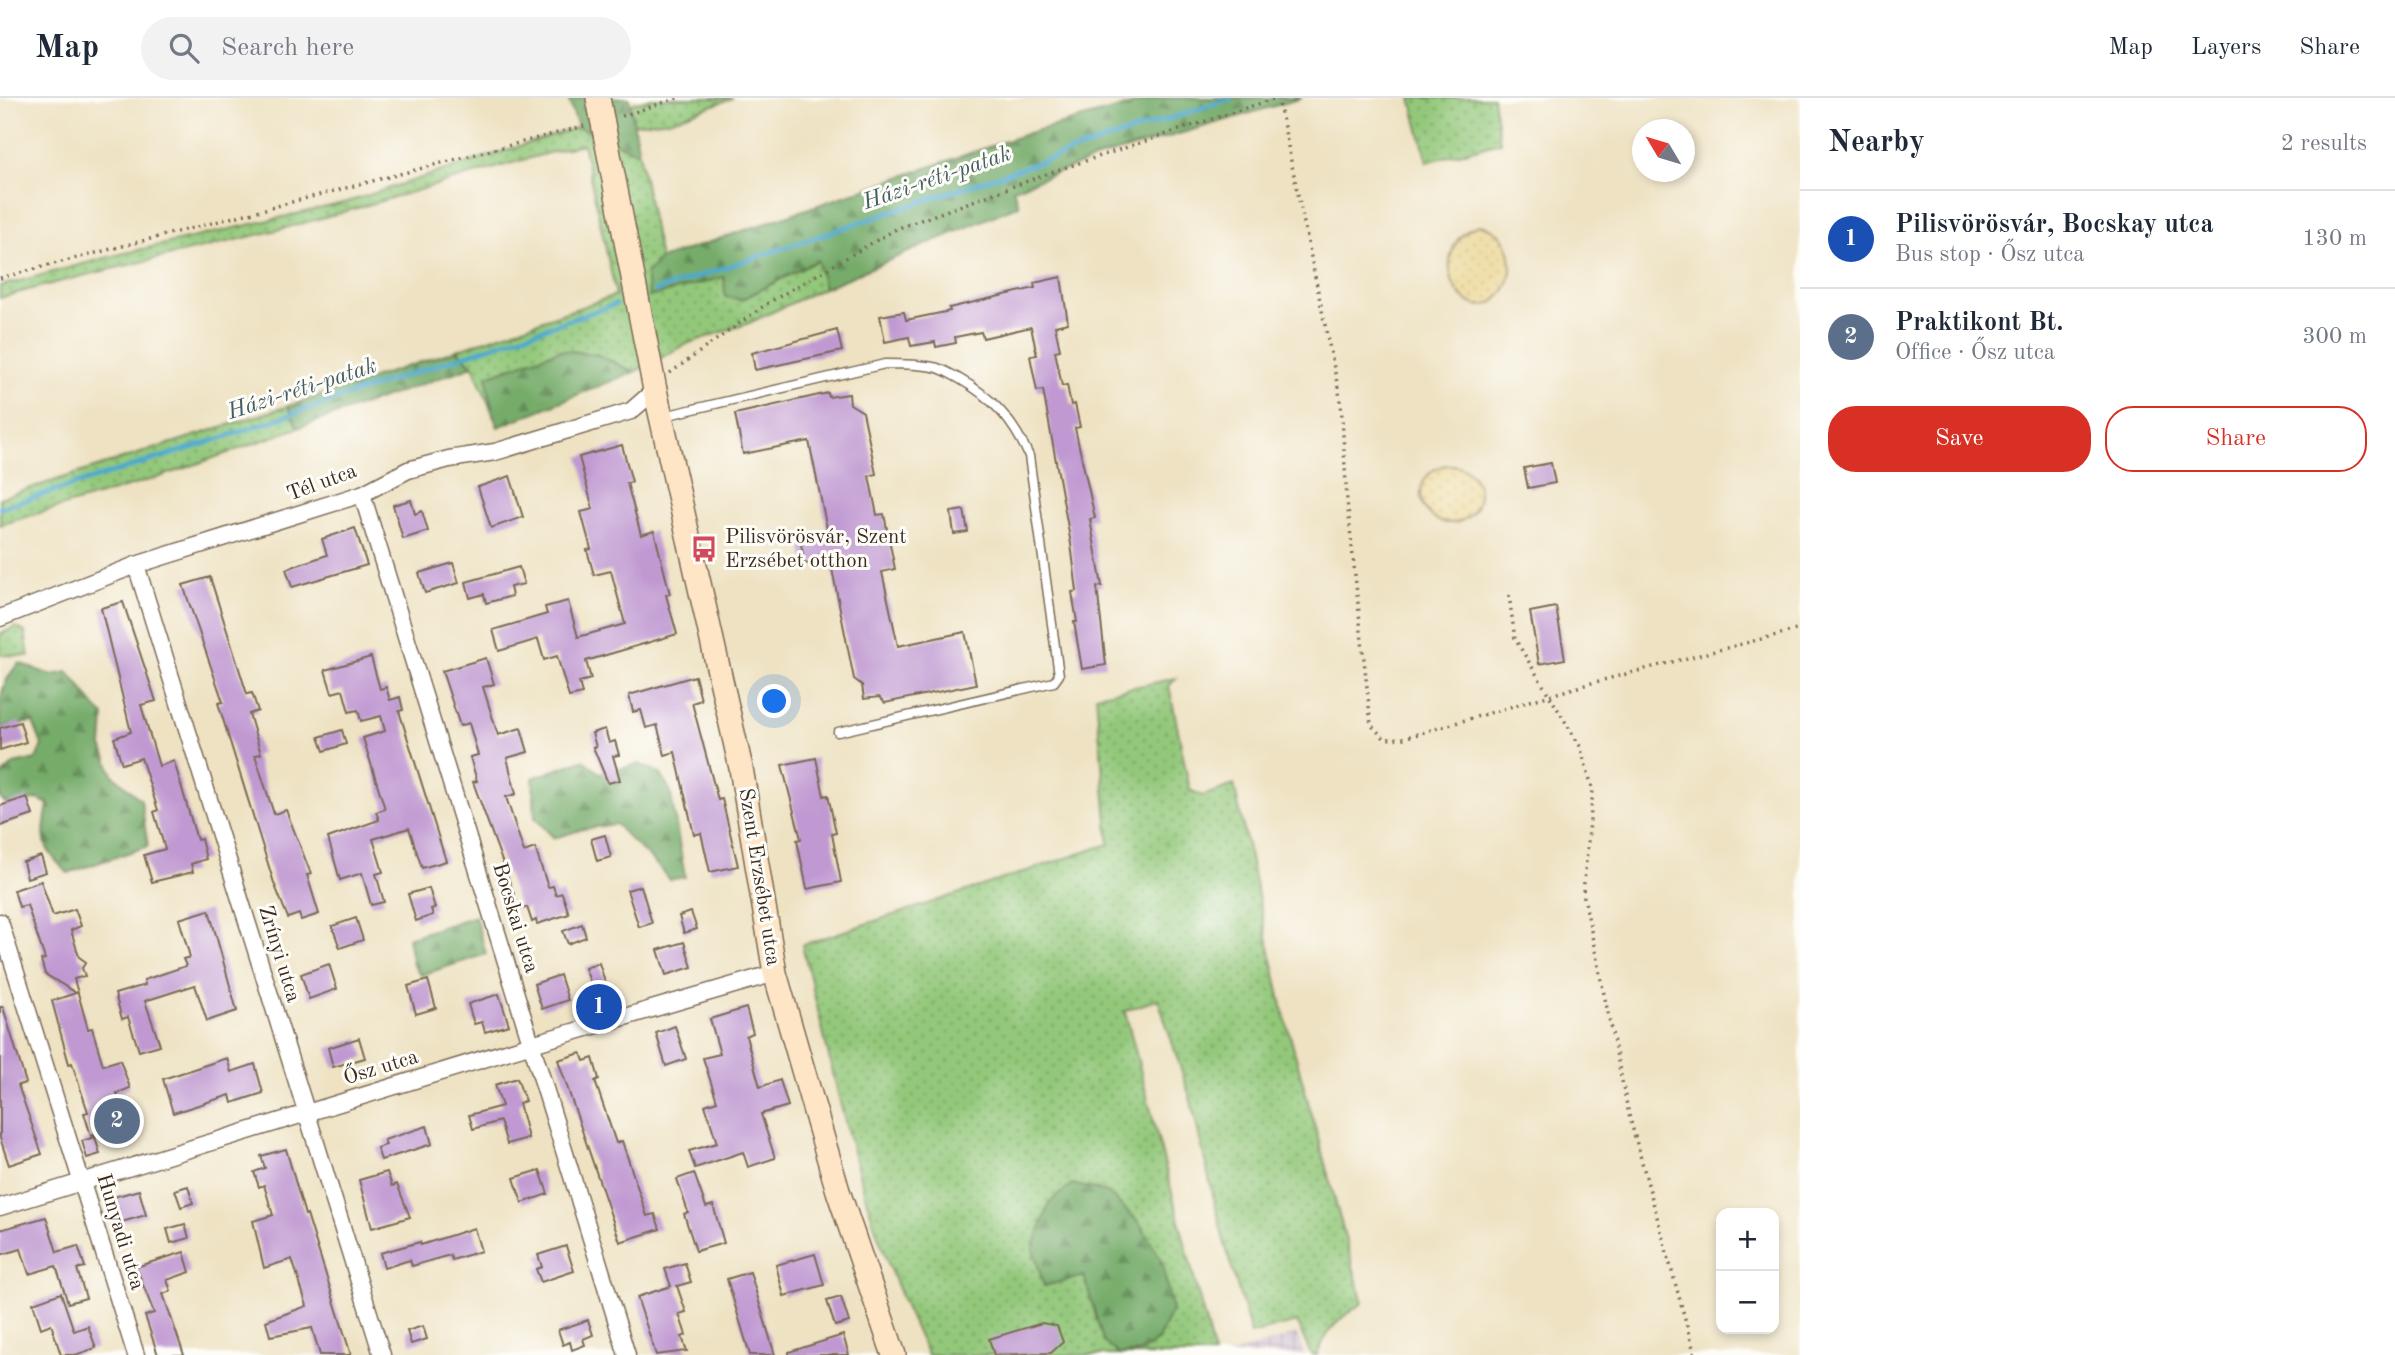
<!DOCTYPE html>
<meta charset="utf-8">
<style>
:root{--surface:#fff;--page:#f2f2f3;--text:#1f2937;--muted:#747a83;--line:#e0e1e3;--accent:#d93025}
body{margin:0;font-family:"Old Standard TT",serif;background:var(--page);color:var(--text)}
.controls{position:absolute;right:21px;bottom:21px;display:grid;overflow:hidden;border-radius:14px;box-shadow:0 4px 10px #0003}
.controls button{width:63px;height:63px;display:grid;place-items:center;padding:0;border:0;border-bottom:2px solid var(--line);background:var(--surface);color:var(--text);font:35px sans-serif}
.compass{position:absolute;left:1632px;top:21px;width:63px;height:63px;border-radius:50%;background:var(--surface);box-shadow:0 4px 10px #0003;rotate:308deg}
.you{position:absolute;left:775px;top:604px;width:24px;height:24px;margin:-18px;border:5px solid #fff;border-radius:50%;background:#1a73e8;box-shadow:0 0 0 10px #1a73e833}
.badge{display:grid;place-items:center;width:46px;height:46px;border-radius:50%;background:var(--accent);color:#fff;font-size:23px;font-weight:700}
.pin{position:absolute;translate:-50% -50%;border:4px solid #fff;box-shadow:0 2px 7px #0006}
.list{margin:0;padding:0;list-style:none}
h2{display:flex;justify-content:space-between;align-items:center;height:91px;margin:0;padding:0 28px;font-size:30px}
h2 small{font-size:23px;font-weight:400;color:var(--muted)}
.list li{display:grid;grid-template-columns:46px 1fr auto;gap:21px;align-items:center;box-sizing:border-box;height:98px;padding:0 28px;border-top:2px solid var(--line)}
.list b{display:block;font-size:26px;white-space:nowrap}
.list p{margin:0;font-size:23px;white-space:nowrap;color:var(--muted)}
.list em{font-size:23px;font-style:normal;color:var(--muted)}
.actions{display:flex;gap:14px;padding:21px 28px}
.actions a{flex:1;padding:16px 0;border:2px solid var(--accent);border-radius:28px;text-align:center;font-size:24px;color:var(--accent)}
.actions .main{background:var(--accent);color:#fff}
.icon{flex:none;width:38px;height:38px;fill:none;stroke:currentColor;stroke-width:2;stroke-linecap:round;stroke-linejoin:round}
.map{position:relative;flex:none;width:1800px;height:1257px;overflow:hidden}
header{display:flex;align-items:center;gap:42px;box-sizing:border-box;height:98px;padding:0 35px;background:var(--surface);border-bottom:2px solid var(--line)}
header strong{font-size:33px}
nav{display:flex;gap:38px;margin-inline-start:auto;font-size:24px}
.search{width:490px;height:63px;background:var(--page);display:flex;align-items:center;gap:18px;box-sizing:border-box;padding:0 24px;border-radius:38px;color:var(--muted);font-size:26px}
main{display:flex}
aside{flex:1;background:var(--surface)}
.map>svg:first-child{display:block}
</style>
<header>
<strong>Map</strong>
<div class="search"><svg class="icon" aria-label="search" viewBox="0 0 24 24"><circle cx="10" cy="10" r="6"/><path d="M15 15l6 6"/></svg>Search here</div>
<nav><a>Map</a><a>Layers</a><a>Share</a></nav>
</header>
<main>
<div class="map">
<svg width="1800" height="1257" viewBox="0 0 1800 1257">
<defs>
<pattern id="industrial-grid" width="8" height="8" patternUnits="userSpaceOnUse" patternTransform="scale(1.75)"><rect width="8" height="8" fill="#cfbdcf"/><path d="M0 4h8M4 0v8" fill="none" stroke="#a99aa7"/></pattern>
<pattern id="grass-dots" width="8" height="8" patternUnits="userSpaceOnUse" patternTransform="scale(1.75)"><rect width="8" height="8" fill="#93c87a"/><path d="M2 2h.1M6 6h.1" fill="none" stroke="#79a363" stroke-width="1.8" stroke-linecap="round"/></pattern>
<pattern id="forest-firs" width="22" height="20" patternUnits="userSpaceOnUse" patternTransform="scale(1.75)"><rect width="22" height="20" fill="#76ac6a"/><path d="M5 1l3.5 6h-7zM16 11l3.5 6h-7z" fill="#628c57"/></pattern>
<pattern id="sand-dots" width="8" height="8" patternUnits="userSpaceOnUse" patternTransform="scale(1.75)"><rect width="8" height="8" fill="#eeda9e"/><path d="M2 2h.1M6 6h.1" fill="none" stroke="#cdbb88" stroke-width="1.8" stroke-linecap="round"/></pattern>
</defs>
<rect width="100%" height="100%" fill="#fdfcf7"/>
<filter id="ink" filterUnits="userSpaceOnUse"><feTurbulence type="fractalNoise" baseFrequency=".0143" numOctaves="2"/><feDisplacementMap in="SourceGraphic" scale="14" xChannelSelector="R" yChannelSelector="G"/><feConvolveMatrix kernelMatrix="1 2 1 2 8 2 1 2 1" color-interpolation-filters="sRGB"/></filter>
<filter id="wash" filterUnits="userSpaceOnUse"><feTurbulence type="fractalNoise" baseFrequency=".00686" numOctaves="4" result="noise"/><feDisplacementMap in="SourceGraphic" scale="28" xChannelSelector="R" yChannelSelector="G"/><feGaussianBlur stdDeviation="1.57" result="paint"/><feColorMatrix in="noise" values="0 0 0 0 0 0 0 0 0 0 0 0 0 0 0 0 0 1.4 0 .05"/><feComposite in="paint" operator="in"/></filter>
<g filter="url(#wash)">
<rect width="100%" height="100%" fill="#eee2c2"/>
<!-- industrial -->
<polygon fill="url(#industrial-grid)" points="1297,1236 1304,1257 1227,1257"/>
<!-- grass -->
<g fill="url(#grass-dots)" stroke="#67794c" stroke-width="2">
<polygon points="651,0 733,0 672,22 633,26 631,6"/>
<polygon points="1411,0 1493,0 1500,44 1427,64"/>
<path d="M578,29L639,55L660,161L646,176L725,179L741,202L818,162L824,190L749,225L689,245L634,274L596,256L560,252L488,278L491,311L473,268L457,252L616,197L583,46C483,71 385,104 285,130C190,155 94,172 0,200V188L117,157L344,105Z"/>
<polygon points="288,308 298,330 157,380 0,427 0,400"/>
<polygon points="16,529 25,534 29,558 0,557 0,536"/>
<path d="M1176,580L1169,588L1190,692L1202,698L1234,687L1282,908L1363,1205C1340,1219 1327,1231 1317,1257H1311L1297,1224L1251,1236L1223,1139L1190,999L1158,901L1125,913L1214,1257H928C862,1130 837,984 802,847L1109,746L1096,597Z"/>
</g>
<!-- forest -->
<g fill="url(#forest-firs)" stroke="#586b44" stroke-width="2">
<polygon points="568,0 629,0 639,55 578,29"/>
<polygon points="1156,0 1302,0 1100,59 1013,91 1019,107 824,190 817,162 741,202 725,199 724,179 649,199 646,176 660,161 1032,34"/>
<polygon points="457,252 473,268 298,330 288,308"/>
<polygon points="560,252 596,256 634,274 498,329 491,311 487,278"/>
<path d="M19,565L51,577L68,574C82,588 89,605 104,618L102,648L113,677L141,702L148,748L68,775C40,749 42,742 48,706L38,701L9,708L0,700V679L14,666L36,661L42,647L33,624L0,629C0,599 0,586 19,565Z"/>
<path d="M583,662L600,675L639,666L660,675L670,692L685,779L669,782C653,758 633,748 616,726L583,731L554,740L535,720L533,680Z"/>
<polygon points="475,818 486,856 421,877 413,867 408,840"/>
<polygon points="1072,1086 1107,1094 1139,1124 1162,1164 1172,1212 1158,1242 1142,1254 1120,1257 1104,1245 1084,1178 1044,1188 1033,1151 1050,1104"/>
</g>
<!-- sand -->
<g fill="url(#sand-dots)" stroke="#94825e" stroke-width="2">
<path d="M1479,127C1501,129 1511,148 1511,170C1511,192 1488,221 1465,201C1439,180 1448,135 1479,127Z"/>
<circle cx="1450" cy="396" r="29"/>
</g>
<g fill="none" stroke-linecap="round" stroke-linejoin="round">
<!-- stream -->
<g stroke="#4ea9cc" stroke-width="5">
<polyline points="655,193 1231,0"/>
<polyline points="0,410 213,343 616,206"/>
</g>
</g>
<g id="blocks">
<!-- building -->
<g fill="#c099d2">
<polygon points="1061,179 1068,225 1055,228 1060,252 1055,253 1062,288 1067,287 1071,307 1075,306 1080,329 1075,330 1095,420 1090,421 1102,488 1097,489 1106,567 1082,571 1074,524 1077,524 1072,494 1077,493 1071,446 1043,292 1037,293 1030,258 1037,257 1031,229 983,240 981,234 955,239 956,245 936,249 935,244 911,248 909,239 885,244 880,218 904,214 906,222 950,213 949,210 1035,190 1034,185"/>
<polygon points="837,232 842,253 755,272 752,255"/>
<polygon points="828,295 829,299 849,296 850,306 863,314 876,376 869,378 877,417 884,416 895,471 882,474 898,548 965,534 976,586 885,605 879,599 864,601 862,587 854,581 830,461 805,466 800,441 828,436 809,343 743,356 735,316"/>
<polygon points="622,347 632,384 627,385 641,437 654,433 670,496 666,497 677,536 586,563 591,581 579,584 582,596 569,599 557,558 544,562 538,541 499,553 493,532 547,516 545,509 568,503 578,539 625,526 611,473 594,477 587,452 591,451 581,414 593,411 579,359"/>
<polygon points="1551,365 1555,385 1528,390 1524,370"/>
<polygon points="510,378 523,419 491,430 478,389"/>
<polygon points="411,402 415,416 422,413 428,433 403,441 393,407"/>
<polygon points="964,412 968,434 954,436 951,414"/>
<polygon points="355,430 367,467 292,489 286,471 327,457 322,441"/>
<polygon points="453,465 459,485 425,495 419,475"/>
<polygon points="519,469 524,486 510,489 512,498 486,505 484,496 470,500 466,484"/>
<polygon points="210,479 247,596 252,595 258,613 249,616 261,656 255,657 274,716 286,712 311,776 307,777 319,816 301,822 299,816 288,820 274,785 218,605 223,604 183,487"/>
<polygon points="123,504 156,603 141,607 159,668 174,663 197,742 201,741 206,761 191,766 193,774 152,784 144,757 165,751 154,714 158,712 141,660 122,666 114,640 131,634 101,510"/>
<polygon points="1556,509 1565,561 1539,566 1530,514"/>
<polygon points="371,559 380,591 386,589 390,602 400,599 403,612 399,613 446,763 422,770 409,730 373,741 383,774 376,776 384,804 371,807 362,775 340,782 328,740 379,722 376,714 385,711 363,640 385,633 381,618 361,623 358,612 349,614 343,592 332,595 325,572"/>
<polygon points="486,560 494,586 483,589 498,637 521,630 528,654 507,660 516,696 506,699 524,754 535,750 548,789 553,788 556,797 562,795 569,816 537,826 536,822 532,824 527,809 520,812 473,684 477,683 470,659 478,657 469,625 460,628 442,573"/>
<polygon points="695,578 701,602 692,605 718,702 722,701 738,768 710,774 701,735 694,737 675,654 665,657 657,627 646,630 641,612 633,614 629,597"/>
<polygon points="20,624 26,644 0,652 0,630"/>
<polygon points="605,631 609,645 615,643 619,657 613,658 620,682 608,685 593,649 596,649 592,635"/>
<polygon points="342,632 346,646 324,653 319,639"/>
<polygon points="816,660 824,698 828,697 836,735 832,736 841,784 807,791 797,742 801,741 782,667"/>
<polygon points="27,699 33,717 0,728 0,708"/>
<polygon points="605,737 611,759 597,763 591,741"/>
<polygon points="41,758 46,774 27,780 23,764"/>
<polygon points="41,783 53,818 75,811 81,828 71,832 79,859 86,864 82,870 85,878 74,881 88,931 92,930 103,967 120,962 130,990 117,995 126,1023 115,1026 116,1030 91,1038 84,1015 88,1014 72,965 69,966 52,903 76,895 45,876 41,862 45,861 27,807 19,809 14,792"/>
<polygon points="641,788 652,825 639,829 627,792"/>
<polygon points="429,790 435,810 431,811 433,817 416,823 408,796"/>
<polygon points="209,812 237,913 207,923 195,887 145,903 160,947 139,953 128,919 122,921 115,896 145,887 144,882 186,868 183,861 190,859 179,821"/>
<polygon points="691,814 697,831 684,835 679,818"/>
<polygon points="356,820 363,842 340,850 332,828"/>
<polygon points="582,826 586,839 568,846 563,833"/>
<polygon points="684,844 692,869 666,877 658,852"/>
<polygon points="599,865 606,887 593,892 585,870"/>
<polygon points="329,866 337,891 309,901 301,876"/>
<polygon points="560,877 568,902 542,911 534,886"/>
<polygon points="428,882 436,910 416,916 408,888"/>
<polygon points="499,896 509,927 485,934 482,924 474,926 468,906"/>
<polygon points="0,909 3,909 26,985 18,987 42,1056 9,1067 0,1040"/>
<polygon points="746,910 753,935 746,938 760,989 780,982 788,1008 761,1016 775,1060 748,1069 743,1054 695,1070 689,1053 717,1045 705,1007 717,1003 703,960 720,956 710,921"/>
<polygon points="675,928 686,961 666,968 656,935"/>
<polygon points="359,940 365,960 333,969 328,950"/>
<polygon points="581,955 584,963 593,960 599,981 595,983 616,1045 622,1043 647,1118 655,1116 660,1131 620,1144 558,962"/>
<polygon points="227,960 231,974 255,966 263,995 232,1005 230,997 173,1015 163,981"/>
<polygon points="517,980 525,1003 519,1005 528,1040 507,1046 500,1023 473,1031 469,1017 502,1008 495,987"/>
<polygon points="427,1028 432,1046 381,1062 377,1050 386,1047 384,1042"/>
<polygon points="95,1039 100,1056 87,1060 82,1043"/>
<polygon points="286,1051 305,1117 307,1116 351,1257 320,1257 312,1230 270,1238 266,1223 307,1208 292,1161 264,1170 253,1123 273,1117 264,1087 259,1089 254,1074 265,1070 261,1058"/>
<polygon points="540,1072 548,1096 522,1105 514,1080"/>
<polygon points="387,1074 392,1088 397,1086 410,1119 372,1130 359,1082"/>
<polygon points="694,1075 706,1109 713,1107 724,1145 696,1153 684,1116 688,1114 677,1081"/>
<polygon points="188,1088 193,1105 181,1109 175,1092"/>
<polygon points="139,1092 146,1117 118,1125 110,1100"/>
<polygon points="46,1119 57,1154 78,1148 85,1169 77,1171 86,1200 68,1205 56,1168 29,1176 21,1151 0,1157 0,1132"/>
<polygon points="185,1126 189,1140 171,1145 167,1131"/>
<polygon points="474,1130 481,1153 452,1162 450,1157 412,1168 410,1162 384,1170 380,1155 420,1144 421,1147"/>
<polygon points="566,1148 574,1173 541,1184 536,1171 542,1169 538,1157"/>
<polygon points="184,1154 190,1174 167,1182 171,1193 163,1196 184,1257 158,1257 145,1218 154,1215 136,1169"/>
<polygon points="815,1156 824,1187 784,1198 776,1167"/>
<polygon points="685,1165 691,1184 677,1188 686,1214 679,1216 686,1237 682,1239 687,1253 656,1257 637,1199 671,1188 665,1171"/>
<polygon points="750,1174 775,1257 750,1257 741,1227 727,1181"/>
<polygon points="61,1195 74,1233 88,1228 96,1250 75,1257 61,1257 51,1226 41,1230 33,1205"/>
<polygon points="841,1199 849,1224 835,1228 827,1203"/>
<polygon points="588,1222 593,1237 583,1241 585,1247 572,1252 570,1244 563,1247 558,1232"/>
<polygon points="1042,1225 1057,1228 1063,1244 1051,1255 994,1257 989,1241"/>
<polygon points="423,1228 427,1241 411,1246 407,1233"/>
<polygon points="843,1237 849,1257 789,1257 789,1254"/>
</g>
</g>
</g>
<g filter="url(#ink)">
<use href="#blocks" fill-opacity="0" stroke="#7a6a57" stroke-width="2"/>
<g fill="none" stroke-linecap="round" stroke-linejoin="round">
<!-- lane casing -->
<g stroke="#7a6a57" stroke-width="11">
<path id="lane" d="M664,318L885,266C901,266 917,266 933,269C942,270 950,276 958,280C992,299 1013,322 1029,358L1059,577L1054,584L838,634"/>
</g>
<!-- street casing -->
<g stroke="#7a6a57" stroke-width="19">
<g id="street">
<polyline points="362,396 627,1257"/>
<polyline points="136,467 382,1257"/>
<polyline points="0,520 136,467 362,396 408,372 449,361 495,354 631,313 655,292"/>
<polyline points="0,824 136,1257"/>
<polyline points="0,1109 532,946 775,875"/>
</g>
</g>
<!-- secondary casing -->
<g stroke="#7a6a57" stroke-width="26">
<polyline id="secondary" points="598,0 655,292 741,670 775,875 838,1093 894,1257"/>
</g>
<!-- path -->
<g stroke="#7a6a57" stroke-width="3.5" stroke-dasharray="2 5" stroke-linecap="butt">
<polyline points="1278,0 1341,304 1347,402 1371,627 1385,641 1404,640 1595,584 1800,531"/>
<polyline points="622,18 678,0"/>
<polyline points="0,180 584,28"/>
<polyline points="670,275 768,205 896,131 1058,72 1276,0"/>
<polyline points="1509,497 1515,541 1580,648 1593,692 1583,794 1629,1017 1695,1257"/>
</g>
<!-- lane -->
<use href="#lane" stroke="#fff" stroke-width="8"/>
<!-- street -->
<use href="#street" stroke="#fff" stroke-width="16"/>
<!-- secondary -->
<use href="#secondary" stroke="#fee5c5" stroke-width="23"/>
</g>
</g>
<!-- icons -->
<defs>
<g id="bus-bare" transform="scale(2.1)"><path d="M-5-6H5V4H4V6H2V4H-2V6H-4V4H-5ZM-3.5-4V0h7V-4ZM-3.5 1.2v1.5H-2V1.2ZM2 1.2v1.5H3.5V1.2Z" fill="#d1495b" stroke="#fdfcf7" stroke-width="2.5" paint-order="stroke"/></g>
</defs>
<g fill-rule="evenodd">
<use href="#bus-bare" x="704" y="451"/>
</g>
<g text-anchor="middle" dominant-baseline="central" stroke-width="6" stroke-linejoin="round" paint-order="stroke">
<!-- street labels -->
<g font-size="21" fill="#3b2a1e" stroke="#fdfcf7">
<text transform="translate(322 385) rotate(-20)">Tél utca</text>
<text transform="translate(759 779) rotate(81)">Szent Erzsébet utca</text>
<text transform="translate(515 820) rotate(73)">Bocskai utca</text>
<text transform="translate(279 856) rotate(73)">Zrínyi utca</text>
<text transform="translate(381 970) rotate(-17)">Ősz utca</text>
<text transform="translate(120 1134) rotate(73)">Hunyadi utca</text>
</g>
<!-- poi labels -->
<g font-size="21" fill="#3b2a1e" stroke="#fdfcf7" text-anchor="start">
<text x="725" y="439">Pilisvörösvár, Szent<tspan x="725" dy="24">Erzsébet otthon</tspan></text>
</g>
<!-- water labels -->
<g font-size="23" font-style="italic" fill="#435d64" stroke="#fdfcf7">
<text transform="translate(937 80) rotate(-19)">Házi-réti-patak</text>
<text transform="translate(302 291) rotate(-18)">Házi-réti-patak</text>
</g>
</g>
</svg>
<div class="controls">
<button>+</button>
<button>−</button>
</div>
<svg class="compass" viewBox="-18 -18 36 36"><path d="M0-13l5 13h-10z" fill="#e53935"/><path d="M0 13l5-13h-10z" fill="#747a83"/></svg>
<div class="you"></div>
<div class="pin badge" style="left:599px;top:909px;background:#1a4fb4">1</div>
<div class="pin badge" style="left:117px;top:1023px;background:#5c6f8a">2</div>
</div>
<aside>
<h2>Nearby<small>2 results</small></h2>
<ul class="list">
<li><span class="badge" style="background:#1a4fb4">1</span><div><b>Pilisvörösvár, Bocskay utca</b><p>Bus stop · Ősz utca</p></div><em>130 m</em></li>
<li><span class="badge" style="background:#5c6f8a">2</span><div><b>Praktikont Bt.</b><p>Office · Ősz utca</p></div><em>300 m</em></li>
</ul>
<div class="actions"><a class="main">Save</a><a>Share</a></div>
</aside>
</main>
